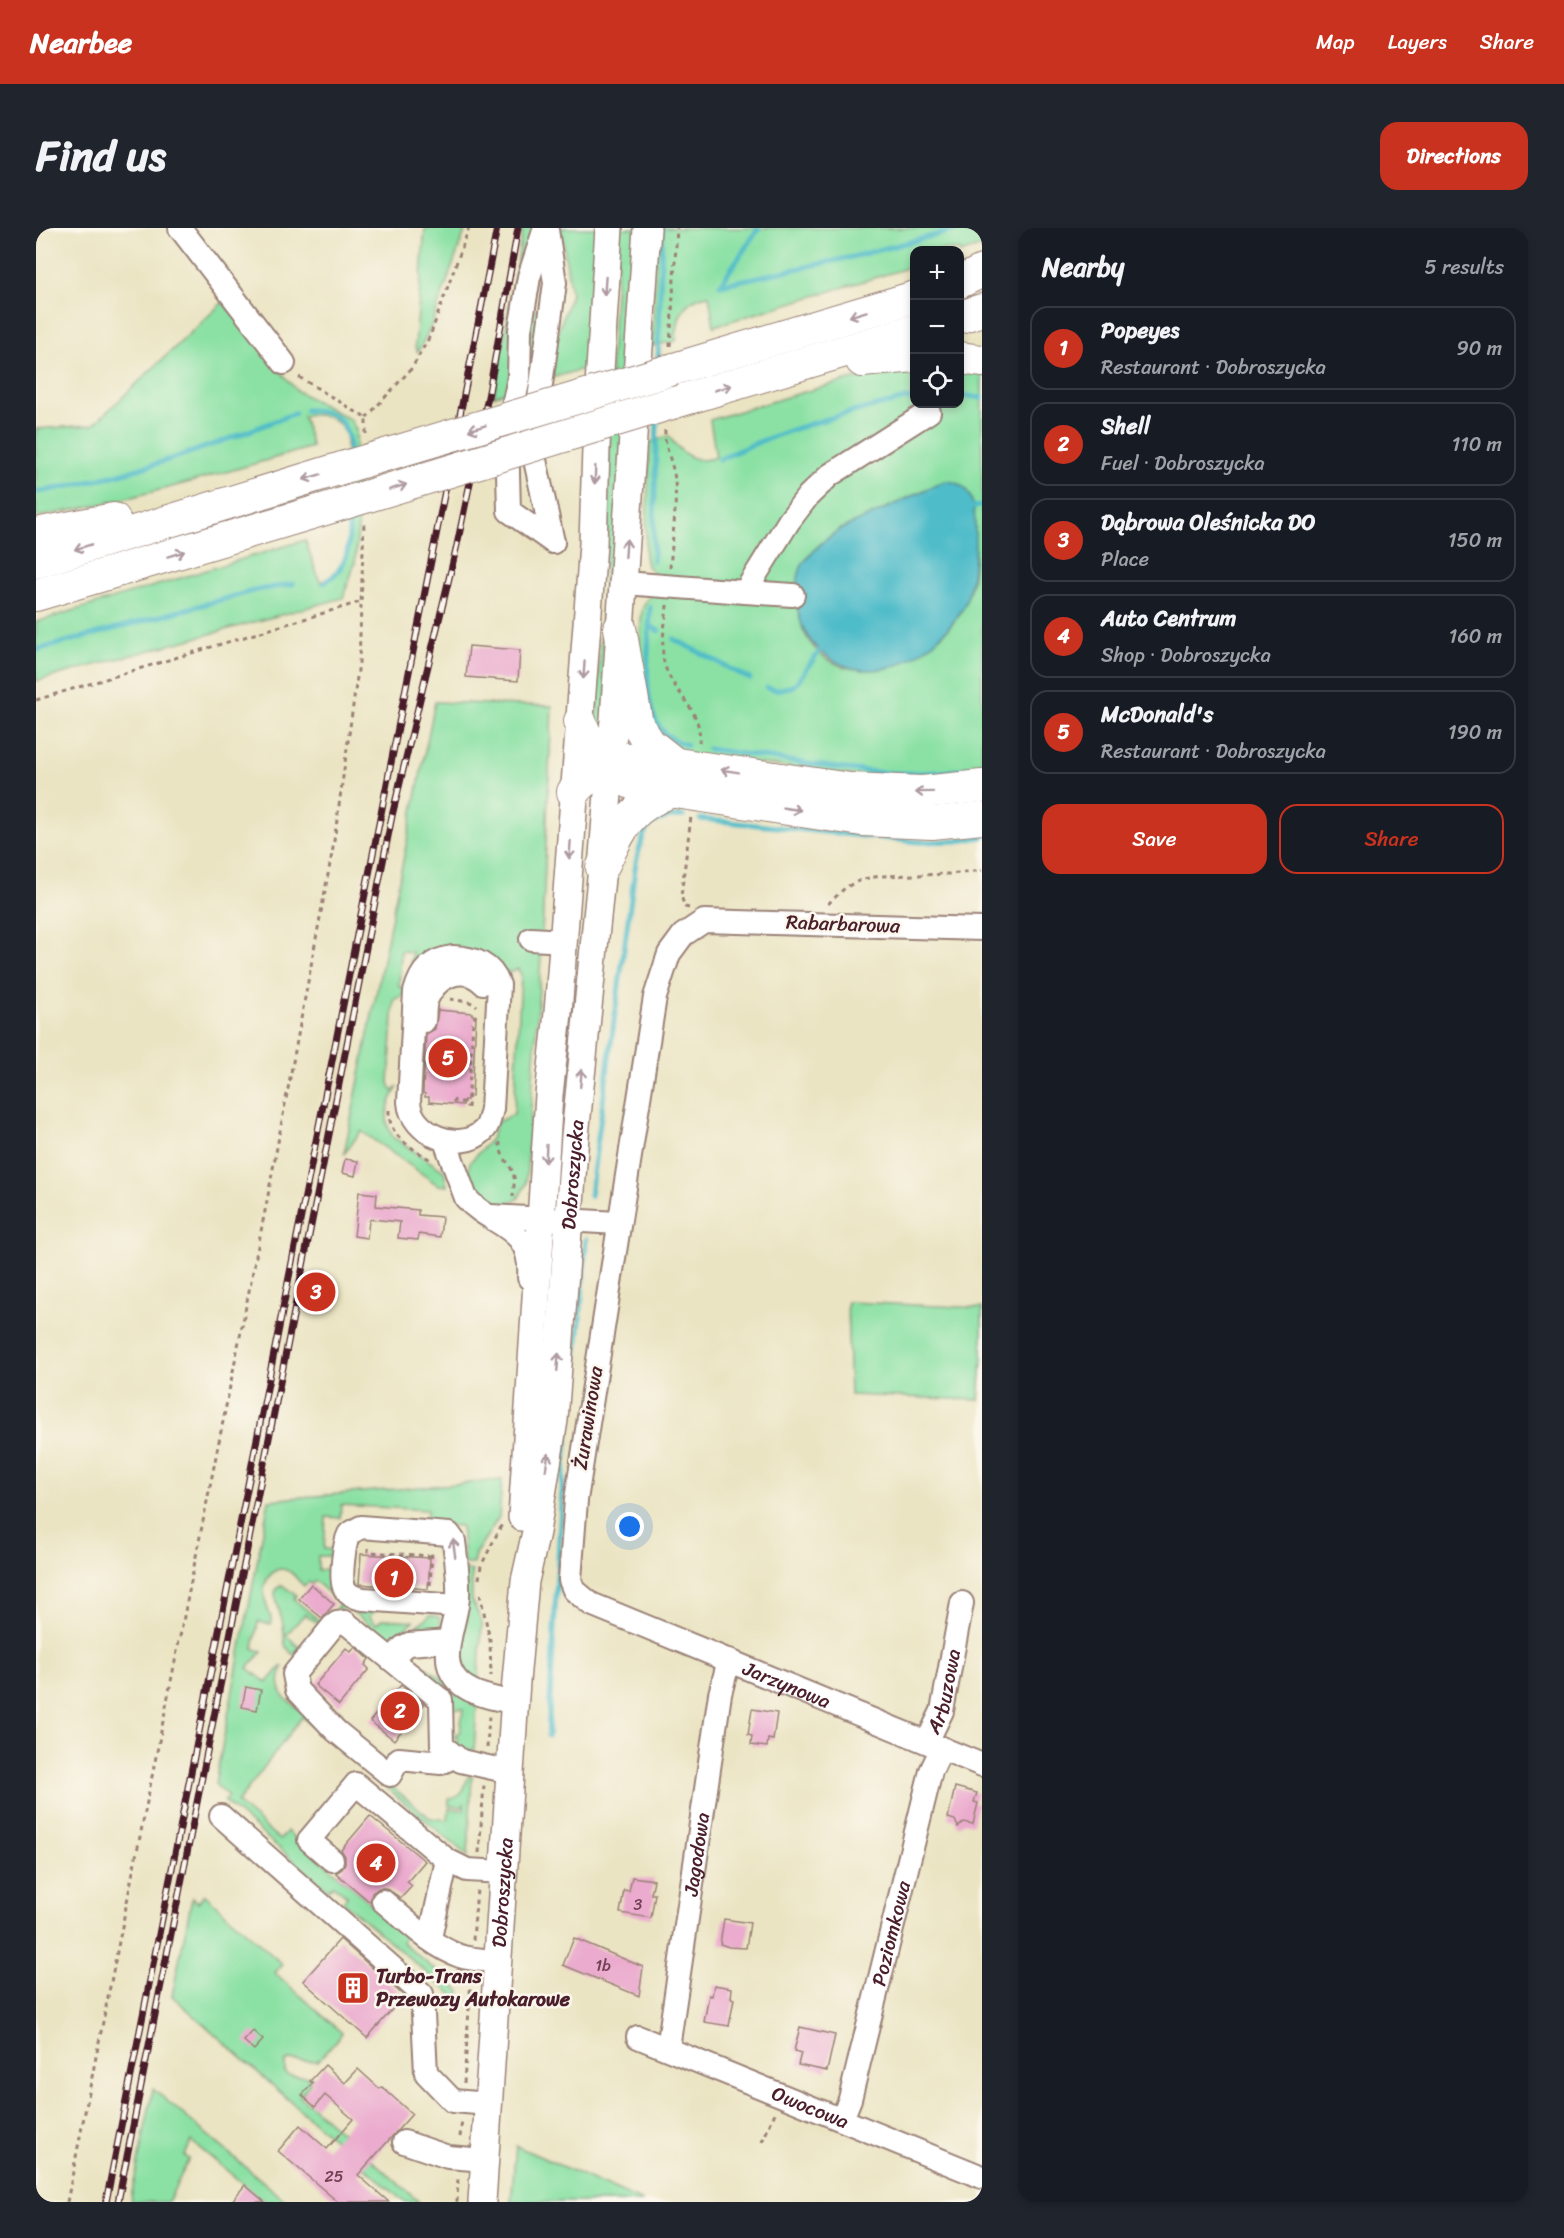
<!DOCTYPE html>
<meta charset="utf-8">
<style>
:root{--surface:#171b24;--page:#20242c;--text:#f1f3f6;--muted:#9ea1a6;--line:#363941;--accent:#c8321e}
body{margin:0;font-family:Sriracha,sans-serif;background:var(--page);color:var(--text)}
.controls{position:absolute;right:18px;top:18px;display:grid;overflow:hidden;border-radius:12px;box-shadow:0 3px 9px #0003}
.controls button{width:54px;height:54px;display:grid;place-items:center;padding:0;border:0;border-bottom:2px solid var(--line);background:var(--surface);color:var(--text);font:30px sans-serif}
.you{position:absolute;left:594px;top:1299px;width:21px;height:21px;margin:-15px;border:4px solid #fff;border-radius:50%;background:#1a73e8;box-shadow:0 0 0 9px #1a73e833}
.badge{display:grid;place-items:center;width:39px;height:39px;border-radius:50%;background:var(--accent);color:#fff;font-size:20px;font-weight:700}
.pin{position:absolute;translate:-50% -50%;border:3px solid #fff;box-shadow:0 2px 6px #0006}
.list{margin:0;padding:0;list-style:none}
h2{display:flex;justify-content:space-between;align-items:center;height:78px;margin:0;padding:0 24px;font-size:26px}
h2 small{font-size:20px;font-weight:400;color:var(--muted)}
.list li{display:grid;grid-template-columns:39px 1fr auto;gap:18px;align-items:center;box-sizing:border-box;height:84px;margin:0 12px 12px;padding:0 12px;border:2px solid var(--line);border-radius:18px}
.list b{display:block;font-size:22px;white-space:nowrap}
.list p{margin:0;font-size:20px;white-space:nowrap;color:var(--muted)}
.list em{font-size:20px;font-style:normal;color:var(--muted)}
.actions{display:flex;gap:12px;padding:18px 24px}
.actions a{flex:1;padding:14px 0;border:2px solid var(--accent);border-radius:18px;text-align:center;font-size:21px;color:var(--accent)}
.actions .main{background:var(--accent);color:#fff}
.icon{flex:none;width:33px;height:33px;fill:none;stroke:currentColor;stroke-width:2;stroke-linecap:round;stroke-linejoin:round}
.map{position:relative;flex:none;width:946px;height:1974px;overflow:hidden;border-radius:18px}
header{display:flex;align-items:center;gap:36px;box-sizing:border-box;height:84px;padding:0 30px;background:var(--accent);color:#fff}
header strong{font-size:28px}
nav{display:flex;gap:33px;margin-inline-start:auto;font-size:21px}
.intro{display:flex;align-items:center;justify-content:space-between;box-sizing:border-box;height:144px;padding:0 36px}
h1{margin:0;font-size:42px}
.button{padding:15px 27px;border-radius:18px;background:var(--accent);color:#fff;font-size:21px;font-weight:700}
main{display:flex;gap:36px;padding:0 36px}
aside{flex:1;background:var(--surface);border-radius:18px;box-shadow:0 3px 9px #0003}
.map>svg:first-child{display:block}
</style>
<header>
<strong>Nearbee</strong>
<nav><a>Map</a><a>Layers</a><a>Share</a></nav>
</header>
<div class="intro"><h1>Find us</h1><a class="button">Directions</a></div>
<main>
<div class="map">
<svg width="946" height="1974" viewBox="0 0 946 1974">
<rect width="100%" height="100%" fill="#fbf7ec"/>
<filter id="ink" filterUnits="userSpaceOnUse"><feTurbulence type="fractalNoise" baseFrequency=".0167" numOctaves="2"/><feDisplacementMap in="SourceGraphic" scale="12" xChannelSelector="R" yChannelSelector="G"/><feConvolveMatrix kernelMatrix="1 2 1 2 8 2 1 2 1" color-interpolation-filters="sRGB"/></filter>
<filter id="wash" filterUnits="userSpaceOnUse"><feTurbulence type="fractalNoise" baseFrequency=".008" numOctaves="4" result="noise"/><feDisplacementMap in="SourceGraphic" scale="24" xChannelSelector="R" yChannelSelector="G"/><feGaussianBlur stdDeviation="1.35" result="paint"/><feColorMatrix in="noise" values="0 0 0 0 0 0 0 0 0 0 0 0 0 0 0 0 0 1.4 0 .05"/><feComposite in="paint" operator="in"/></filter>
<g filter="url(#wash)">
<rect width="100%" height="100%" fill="#ebe4c3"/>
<!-- green -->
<g fill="#8be1a4" stroke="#6a8068" stroke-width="1.5" fill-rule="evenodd">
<polygon points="389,0 430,0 395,98 382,124 379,119"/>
<polygon points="487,0 498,0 472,163 458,168"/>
<polygon points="525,0 564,0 554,139 512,151 518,116 535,66"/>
<polygon points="583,0 601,0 567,516 560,490 573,275 575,130"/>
<path d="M621,0H946V18L924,25V22H879L878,38L678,98L673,67C646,71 641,89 640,113L616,118Z"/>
<path d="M187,74L261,163L315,192L320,202L322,300L319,335L307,370L0,453V394L269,312L284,354C291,351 299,347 304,340C318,321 310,235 310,208C304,189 285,184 267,188L276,219C184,246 94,273 0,289V201L57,197Z"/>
<polygon points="498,81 505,82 494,156 489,134"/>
<path d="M878,140L879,176H924V141L946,144V548L883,556L645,526L615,503L602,438L606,382L611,371L618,366L619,347L611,338L609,328L614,214L633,208C643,224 660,238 680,229L674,192C742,172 808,149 878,140ZM909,253L937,279C938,307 942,338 933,365C914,429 803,480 767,402C764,394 767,380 767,371C767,361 764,343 768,335C774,324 787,313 797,306C808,298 822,293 834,288C859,276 883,264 909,253Z"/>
<path d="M399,474L516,478L505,729L490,956L482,971L466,978L451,975L439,966L432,949L434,934L455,911L461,894L478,886L485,747L482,741L468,747L375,735L376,724L365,723L363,759L373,761V764L358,772L353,855L356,862L362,858C352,875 345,893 358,910L408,943L411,958L402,957L325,903L308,926Z"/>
<polygon points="811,1074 946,1080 946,1131 943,1172 814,1167"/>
<path d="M466,1252L463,1289L439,1326L437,1336H428L425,1298L390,1296L391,1282L305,1277L304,1290L290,1289L288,1321L302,1322L299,1328H282V1342L300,1343L340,1383L333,1388L340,1396L347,1391L378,1393L355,1414L316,1383L310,1380L299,1382L304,1375L279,1353L276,1356L272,1354L268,1358C263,1354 259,1347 254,1344C239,1334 227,1352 228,1367C229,1376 234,1385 236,1394L235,1396L222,1394L217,1420L226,1424L212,1440L231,1455L245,1439H247C242,1450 242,1458 248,1469L394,1590L412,1592L413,1581L428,1582V1576L426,1579L413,1578V1571C427,1570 428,1560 432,1549L436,1548L432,1628L266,1489L201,1575L244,1612L251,1603L371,1706L366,1714L424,1763L423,1772L307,1674L311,1668L297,1657L292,1662L188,1573L192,1568L179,1556L233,1272Z"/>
<polygon points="429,1342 436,1343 436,1372 446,1395 442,1456 436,1454 421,1434"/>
<polygon points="246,1357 260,1367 258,1371 286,1395 284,1397 269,1386 250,1407 264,1420 258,1426 256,1426 249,1417 247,1396 239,1367 240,1361"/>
<polygon points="394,1387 403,1389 405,1396 403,1402 362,1414"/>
<path d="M385,1437C405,1446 421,1465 441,1476L438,1524L422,1517L420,1514L423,1512L421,1508L419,1510L418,1506L424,1504L427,1481L415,1480C412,1457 402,1454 385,1440Z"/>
<polygon points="168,1666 246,1736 239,1745 306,1805 282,1833 253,1832 249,1835 249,1844 253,1847 275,1849 272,1852 274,1855 264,1868 383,1974 368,1974 136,1768 156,1670 162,1675"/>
<polygon points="117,1861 251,1974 229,1974 155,1913 149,1928 153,1931 132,1974 94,1974"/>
<polygon points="480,1918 607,1974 475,1974"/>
</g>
<!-- water -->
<path fill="#4fbcc9" stroke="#4c6e7a" stroke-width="1.5" d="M909,253C920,253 929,258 934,268C944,289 938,360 927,380C913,404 885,429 858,438C810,454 760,420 761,369C761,357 761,345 768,334C776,324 787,313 798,306C808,298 822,293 834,288C859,276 884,264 909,253Z"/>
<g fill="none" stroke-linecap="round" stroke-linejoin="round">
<!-- stream -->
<g stroke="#4fbcc9" stroke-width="5">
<polyline points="723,0 684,57 816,29 927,0"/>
<polyline points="622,134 626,0"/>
<polyline points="924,167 946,170"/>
<path d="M270,182C303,181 314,197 314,229"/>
<path d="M684,231C746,201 812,184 879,169"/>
<path d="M0,264C90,250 175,219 259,185"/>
<polyline points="937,279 946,278"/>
<polyline points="617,333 621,191"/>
<path d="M288,355C316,337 313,316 313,286"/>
<path d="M614,379C614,411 604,473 624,500C630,509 640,514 651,517"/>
<polyline points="614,398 623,403"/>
<polyline points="638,411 714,451"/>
<polyline points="0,422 221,362 257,356"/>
<polyline points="731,460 740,462 758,458 783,424"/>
<path d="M672,521C764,532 854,558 946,538"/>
<polyline points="664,591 882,614 922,613 946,609"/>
<path d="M554,968L600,634C609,600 609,590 647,588"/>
<polyline points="512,1508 526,1261 544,1092 550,1011"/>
</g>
</g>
<g id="blocks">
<!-- building -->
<g fill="#ebabce">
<polygon points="433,418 484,422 482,453 430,449"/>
<polygon points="402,782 436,785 436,787 440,788 436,868 431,868 431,872 428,872 427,877 393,874 393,869 389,869 389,866 387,865 390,806 399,801"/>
<polygon points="309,931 322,933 319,948 306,945"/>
<polygon points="323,964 341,966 340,978 382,982 382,987 406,989 404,1009 383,1006 382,1012 362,1010 364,994 335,991 333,993 331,1010 318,1008"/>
<polygon points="275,1054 298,1059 295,1076 272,1071"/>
<polygon points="325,1326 394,1330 392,1361 323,1356"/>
<polygon points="275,1356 298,1376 286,1390 263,1371"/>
<polygon points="319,1419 333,1431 329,1437 333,1441 303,1477 279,1457 310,1420 315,1424"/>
<polygon points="365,1457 388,1476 358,1512 334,1493"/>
<polygon points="210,1459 225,1462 221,1482 206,1479"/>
<polygon points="716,1481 741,1485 737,1512 732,1511 731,1519 715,1517 716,1508 712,1507"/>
<polygon points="919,1559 941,1565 938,1574 942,1575 937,1596 928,1594 922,1599 919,1592 912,1590"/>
<polygon points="334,1588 389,1633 371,1654 376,1658 365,1670 350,1660 343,1660 336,1665 334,1674 300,1645 306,1641 309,1635 309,1628 305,1622"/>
<polygon points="596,1649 618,1652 615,1666 619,1666 615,1690 584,1685 588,1662 593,1663"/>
<polygon points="688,1691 714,1695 710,1720 693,1719 684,1716"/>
<polygon points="538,1710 607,1739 603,1768 527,1737"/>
<polygon points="304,1711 368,1768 331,1810 267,1753"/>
<polygon points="678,1757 696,1760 695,1770 698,1771 693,1798 668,1794 673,1767 676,1768"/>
<polygon points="764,1799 799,1807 791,1843 762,1837 765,1825 758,1823"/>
<polygon points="217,1803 227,1812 218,1822 208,1813"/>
<polygon points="289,1837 309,1855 322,1841 344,1861 346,1859 376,1886 322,1947 353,1974 302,1974 242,1923 264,1897 291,1921 317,1891 289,1867 279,1879 266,1867 277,1855 274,1853"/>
<polygon points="209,1957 229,1974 195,1974"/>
</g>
</g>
</g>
<g filter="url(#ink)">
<use href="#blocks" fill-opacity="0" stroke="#9a8277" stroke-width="1.5"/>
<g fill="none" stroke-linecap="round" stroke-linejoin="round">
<!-- minor casing -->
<g stroke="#9a8277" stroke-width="26">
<g id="minor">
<polyline points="144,0 248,135"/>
<polyline points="509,0 493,49 484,102 483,150 471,206 473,283 517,314"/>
<polyline points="511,2 519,55 503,171 499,232 517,314"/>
<polyline points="588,355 709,364 753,293 772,268 794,247 893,184"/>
<polyline points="709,364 757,367"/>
<path id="s1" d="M946,701L668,693L647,707L633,726L619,769L540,1272L534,1352L538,1362L555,1376L946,1537"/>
<polyline points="495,711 528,713"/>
<path d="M417,729C439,730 455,736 463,757L456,881C454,888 453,898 447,903C423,926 375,906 373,874L379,764C385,742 395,732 417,729Z"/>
<path d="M388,793C389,786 388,780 390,773C399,749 427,735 447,755"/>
<path d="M409,913L430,970C456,1000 497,996 493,1050"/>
<polyline points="455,988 582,995"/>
<path d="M421,1378L328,1371C320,1370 311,1367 308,1359C304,1349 308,1316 313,1306L325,1299L413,1306L418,1313C420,1331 423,1351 422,1369C420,1401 394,1441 434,1462C446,1469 464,1471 478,1475"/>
<polyline points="356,1432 367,1419 373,1416 412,1413"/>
<path id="s2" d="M891,1514L906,1483L926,1375"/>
<polyline points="419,1528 405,1535 363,1531 354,1547 300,1503 261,1462 258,1446 297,1398 301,1395 309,1394 405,1472 406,1518 425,1533 474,1544"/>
<polyline points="185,1588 386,1766 390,1845 417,1873 453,1876"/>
<polyline points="296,1632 273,1612 320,1556 411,1632 431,1642 468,1644"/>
<path d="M347,1673C370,1692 395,1718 424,1728C436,1732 449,1732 462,1733"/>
<polyline points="394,1710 411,1632"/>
<path id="s3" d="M602,1809L946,1949"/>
<path id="s4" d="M632,1820L684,1466L693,1432"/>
<path id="s5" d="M806,1891L814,1871L895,1543L906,1520"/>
<polyline points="368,1914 412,1929 449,1932"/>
</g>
</g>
<!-- major casing -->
<g stroke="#9a8277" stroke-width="30">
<g id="major">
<polyline points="486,1289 513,867 522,785 557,316 561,189 573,0"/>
<path id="s6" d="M446,1974L480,1453L489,1353L500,1304L518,1192L539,908L566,640L578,491L611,0"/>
</g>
</g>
<!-- highway casing -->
<g stroke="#9a8277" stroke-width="34">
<g id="highway">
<polyline points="924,54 946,43"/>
<polyline points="924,89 946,82"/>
<polyline points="924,130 946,133"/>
<polyline points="826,133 879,128"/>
<polyline points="638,141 879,69"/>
<polyline points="636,175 879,102"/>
<polyline points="0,306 78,291"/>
<polyline points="0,334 309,239"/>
<polyline points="0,367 306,276"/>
<polyline points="584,400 601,496 614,516 637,534"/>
<path d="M544,493C554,521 576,551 606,559L826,592L896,595L946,590"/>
<path d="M537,564C553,547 577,531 600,530L814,561L886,564L946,558"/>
<path d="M566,640C586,599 591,581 636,563"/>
</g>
</g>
<!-- path -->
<g stroke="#9a8277" stroke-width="3" stroke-dasharray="4.5 4.5" stroke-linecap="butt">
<polyline points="634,118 641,0"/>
<polyline points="263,149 330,190 330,209"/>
<polyline points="330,190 376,140 394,108 433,0"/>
<path d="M629,202C628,220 637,234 639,252C641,281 636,312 634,341"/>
<path d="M631,377C630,395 624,416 628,434C634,463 668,482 663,514"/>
<polyline points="0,472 324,374"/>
<polyline points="792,676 810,659 827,651 845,648 913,646 946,642"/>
<polyline points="653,680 649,679 645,668 655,589"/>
<polyline points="414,771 438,775 441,778"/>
<polyline points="418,871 418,874 429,874 431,879"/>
<polyline points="432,880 437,792 440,787"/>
<path d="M353,882C352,909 375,919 396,933"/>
<path d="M464,914C463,929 476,936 478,949C479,955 477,963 477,969"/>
<polyline points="332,1320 332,1324 396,1328"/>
<polyline points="443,1351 445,1338 466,1296"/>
<polyline points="394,1357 396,1324"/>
<polyline points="444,1366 454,1412 455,1448"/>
<polyline points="451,1520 453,1488"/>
<polyline points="443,1625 448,1557"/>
<polyline points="437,1712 441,1661"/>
<polyline points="428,1855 435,1751"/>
<polyline points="424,1909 426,1892"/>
<polyline points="726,1914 739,1885"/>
<polyline points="31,1974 230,978 297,620 323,435 328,294"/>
<polyline points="421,1974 422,1949"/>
</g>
<!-- minor -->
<use href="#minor" stroke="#fff" stroke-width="22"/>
<!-- major -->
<use href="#major" stroke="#fff" stroke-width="27"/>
<!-- highway -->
<use href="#highway" stroke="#fff" stroke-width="32"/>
<!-- rail casing -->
<g stroke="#4a1f2b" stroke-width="7">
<g id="rail">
<polyline points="292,853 461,0"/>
<polyline points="70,1974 293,847"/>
<polyline points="82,1974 356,588 421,317 453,164 482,0"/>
</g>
</g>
<!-- rail -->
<use href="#rail" stroke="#fbf7ec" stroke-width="4.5" stroke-dasharray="14" stroke-linecap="butt"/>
<!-- highway-bridge casing -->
<g stroke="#9a8277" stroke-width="34" stroke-linecap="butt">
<g id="highway-bridge">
<polyline points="309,239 638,141"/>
<polyline points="306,276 636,175"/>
</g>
</g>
<!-- highway-bridge -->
<use href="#highway-bridge" stroke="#fff" stroke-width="32"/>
</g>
<!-- one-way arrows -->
<defs><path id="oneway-shaft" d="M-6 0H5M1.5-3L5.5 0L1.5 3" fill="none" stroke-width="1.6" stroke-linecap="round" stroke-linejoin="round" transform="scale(1.5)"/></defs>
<g stroke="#ae9aa0">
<use href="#oneway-shaft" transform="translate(569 58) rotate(94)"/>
<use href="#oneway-shaft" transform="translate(822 86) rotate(163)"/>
<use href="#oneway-shaft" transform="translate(687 160) rotate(-16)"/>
<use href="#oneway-shaft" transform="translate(441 200) rotate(163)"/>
<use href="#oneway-shaft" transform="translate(559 247) rotate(92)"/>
<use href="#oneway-shaft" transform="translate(276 249) rotate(163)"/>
<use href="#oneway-shaft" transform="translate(362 259) rotate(-17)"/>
<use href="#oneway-shaft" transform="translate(47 319) rotate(163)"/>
<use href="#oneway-shaft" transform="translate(590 320) rotate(-86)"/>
<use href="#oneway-shaft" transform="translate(140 326) rotate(-17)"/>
<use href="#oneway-shaft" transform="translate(548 442) rotate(94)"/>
<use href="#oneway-shaft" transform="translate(694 543) rotate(-171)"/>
<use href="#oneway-shaft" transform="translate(888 564) rotate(179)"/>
<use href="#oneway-shaft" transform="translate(756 581) rotate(8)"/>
<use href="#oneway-shaft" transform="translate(534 622) rotate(94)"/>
<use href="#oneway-shaft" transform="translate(545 850) rotate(-85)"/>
<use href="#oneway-shaft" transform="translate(510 926) rotate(93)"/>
<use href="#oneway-shaft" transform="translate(522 1134) rotate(-85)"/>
<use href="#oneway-shaft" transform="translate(511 1234) rotate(-81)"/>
<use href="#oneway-shaft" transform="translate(418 1320) rotate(-98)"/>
</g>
</g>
<!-- icons -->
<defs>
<g id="building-square" transform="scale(1.725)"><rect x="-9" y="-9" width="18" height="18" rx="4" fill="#c8321e" stroke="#fbf7ec"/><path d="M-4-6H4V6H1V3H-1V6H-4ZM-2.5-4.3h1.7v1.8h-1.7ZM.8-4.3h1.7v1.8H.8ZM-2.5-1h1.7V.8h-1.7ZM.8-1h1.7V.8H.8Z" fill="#fff"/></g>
</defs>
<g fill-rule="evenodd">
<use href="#building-square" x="317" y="1760"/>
</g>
<g text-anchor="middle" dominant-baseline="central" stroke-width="5" stroke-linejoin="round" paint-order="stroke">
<!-- number labels -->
<g font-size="16" fill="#724254">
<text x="602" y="1676">3</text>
<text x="567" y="1737">1b</text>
<text x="298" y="1948">25</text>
</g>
<!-- street labels -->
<g font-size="20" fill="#4a1f2b" stroke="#fbf7ec">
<text transform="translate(807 696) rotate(2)">Rabarbarowa</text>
<text stroke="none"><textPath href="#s6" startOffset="1032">Dobroszycka</textPath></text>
<text transform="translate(552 1190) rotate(-81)">Żurawinowa</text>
<text stroke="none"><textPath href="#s1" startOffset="1206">Jarzynowa</textPath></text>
<text stroke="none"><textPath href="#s2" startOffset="54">Arbuzowa</textPath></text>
<text stroke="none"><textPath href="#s4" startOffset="196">Jagodowa</textPath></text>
<text stroke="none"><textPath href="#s6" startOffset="310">Dobroszycka</textPath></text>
<text stroke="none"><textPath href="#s5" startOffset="192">Poziomkowa</textPath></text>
<text stroke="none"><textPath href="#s3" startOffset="186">Owocowa</textPath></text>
</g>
<!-- poi labels -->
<g font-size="20" font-weight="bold" fill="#4a1f2b" stroke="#fbf7ec" text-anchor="start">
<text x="340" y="1748">Turbo-Trans<tspan x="340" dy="23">Przewozy Autokarowe</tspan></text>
</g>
</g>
</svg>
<div class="controls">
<button>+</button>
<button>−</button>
<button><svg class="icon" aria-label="locate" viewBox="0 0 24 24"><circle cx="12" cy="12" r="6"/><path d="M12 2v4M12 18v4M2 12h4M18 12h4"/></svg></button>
</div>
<div class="you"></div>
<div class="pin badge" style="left:358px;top:1350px">1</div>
<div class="pin badge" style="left:364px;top:1483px">2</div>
<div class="pin badge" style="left:280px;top:1064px">3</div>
<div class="pin badge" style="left:340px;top:1635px">4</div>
<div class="pin badge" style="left:412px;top:830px">5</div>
</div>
<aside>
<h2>Nearby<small>5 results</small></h2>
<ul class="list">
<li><span class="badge">1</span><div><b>Popeyes</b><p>Restaurant · Dobroszycka</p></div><em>90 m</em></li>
<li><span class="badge">2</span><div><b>Shell</b><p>Fuel · Dobroszycka</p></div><em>110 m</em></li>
<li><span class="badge">3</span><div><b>Dąbrowa Oleśnicka DO</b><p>Place</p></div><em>150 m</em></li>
<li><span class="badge">4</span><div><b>Auto Centrum</b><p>Shop · Dobroszycka</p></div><em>160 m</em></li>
<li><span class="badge">5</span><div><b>McDonald's</b><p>Restaurant · Dobroszycka</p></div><em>190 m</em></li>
</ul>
<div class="actions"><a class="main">Save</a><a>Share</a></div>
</aside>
</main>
